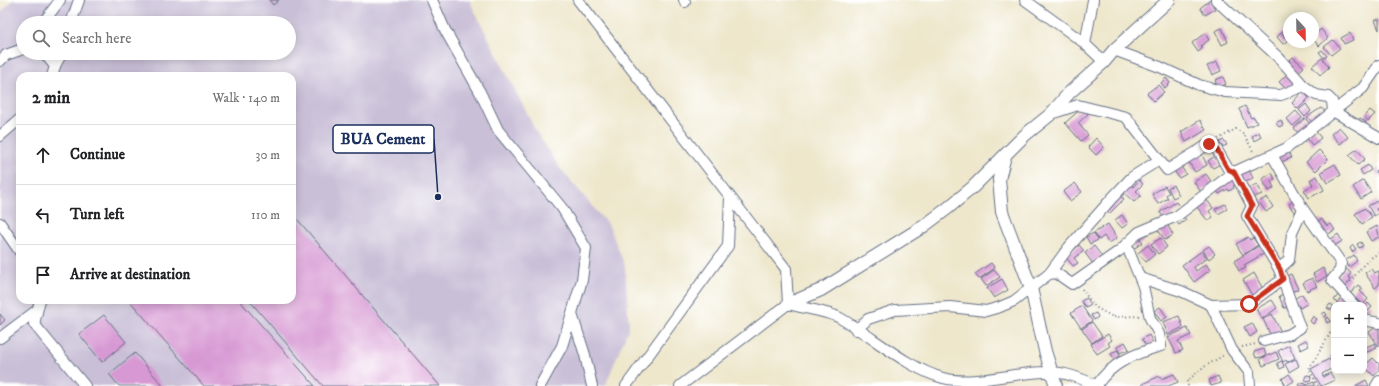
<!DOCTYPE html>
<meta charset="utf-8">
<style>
:root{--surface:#fff;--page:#f2f2f2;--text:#202124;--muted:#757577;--line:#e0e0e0}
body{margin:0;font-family:"IM FELL DW Pica",serif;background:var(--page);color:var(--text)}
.controls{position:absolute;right:12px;bottom:12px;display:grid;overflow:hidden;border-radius:8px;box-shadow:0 2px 10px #0003}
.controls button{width:36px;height:36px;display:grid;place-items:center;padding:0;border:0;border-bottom:1px solid var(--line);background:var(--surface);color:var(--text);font:20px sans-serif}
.compass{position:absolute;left:1283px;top:12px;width:36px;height:36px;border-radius:50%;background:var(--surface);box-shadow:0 2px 10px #0003;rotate:158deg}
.stop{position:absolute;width:12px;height:12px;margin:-9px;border:3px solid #c8321e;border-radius:50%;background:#fff}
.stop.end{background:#c8321e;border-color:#fff;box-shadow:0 1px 4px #0008}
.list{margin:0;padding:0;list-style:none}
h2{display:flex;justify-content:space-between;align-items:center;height:52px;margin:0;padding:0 16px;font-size:17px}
h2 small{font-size:13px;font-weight:400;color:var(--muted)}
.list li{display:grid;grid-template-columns:26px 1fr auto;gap:12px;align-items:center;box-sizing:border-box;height:60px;padding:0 16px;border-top:1px solid var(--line)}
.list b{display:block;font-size:15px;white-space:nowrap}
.list em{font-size:13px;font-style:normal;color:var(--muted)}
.icon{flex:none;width:22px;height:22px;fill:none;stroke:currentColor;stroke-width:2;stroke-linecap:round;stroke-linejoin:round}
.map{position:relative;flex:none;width:1379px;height:386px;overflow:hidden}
.search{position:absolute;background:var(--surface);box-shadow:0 2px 10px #0003;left:16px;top:16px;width:280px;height:44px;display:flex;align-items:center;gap:10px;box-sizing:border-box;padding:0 14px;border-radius:22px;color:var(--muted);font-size:15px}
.panel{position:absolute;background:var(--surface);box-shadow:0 2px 10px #0003;left:16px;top:72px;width:280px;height:232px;border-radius:12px}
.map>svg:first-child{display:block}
</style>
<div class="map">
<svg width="1379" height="386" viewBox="0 0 1379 386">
<rect width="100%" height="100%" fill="#fff"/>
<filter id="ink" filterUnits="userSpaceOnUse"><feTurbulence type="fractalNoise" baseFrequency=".025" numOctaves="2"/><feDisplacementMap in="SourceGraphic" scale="8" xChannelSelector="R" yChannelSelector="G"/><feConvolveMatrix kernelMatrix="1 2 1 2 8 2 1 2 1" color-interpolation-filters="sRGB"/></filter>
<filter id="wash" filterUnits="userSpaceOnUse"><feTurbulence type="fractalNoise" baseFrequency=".012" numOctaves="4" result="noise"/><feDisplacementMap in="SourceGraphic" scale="16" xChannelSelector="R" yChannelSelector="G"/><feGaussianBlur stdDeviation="0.9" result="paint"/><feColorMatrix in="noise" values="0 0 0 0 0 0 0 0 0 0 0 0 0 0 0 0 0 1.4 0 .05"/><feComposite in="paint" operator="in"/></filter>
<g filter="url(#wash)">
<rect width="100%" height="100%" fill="#eee7cc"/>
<!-- industrial -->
<path fill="#c9bfd7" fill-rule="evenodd" d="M13,0H469L537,133L560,168L609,226L625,266L629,327L606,384L608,386H0V13ZM23,23H289V53H23ZM20,76H292V300H20Z"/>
<g id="blocks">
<!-- building -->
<g fill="#d798d3">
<polygon points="269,0 279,0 273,5"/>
<polygon points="1210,0 1215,9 1205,15 1200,8"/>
<polygon points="1379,19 1379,30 1375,20"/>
<polygon points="1222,28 1228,42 1222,45 1215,31"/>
<polygon points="1284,29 1288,34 1285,36 1282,32"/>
<polygon points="1321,29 1328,38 1319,46 1313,39 1313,36"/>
<polygon points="1205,33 1209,40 1201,46 1203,48 1198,52 1192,43"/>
<polygon points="1281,33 1288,41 1283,44 1277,37"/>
<polygon points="1350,33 1353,40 1344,44 1341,38"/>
<polygon points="1333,40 1340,48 1331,55 1324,47"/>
<polygon points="1322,50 1327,56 1324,58 1319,52"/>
<polygon points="1293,57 1304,67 1296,74 1286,64"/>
<polygon points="1322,58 1329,67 1320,75 1312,66"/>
<polygon points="1217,62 1221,71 1212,75 1207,66"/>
<polygon points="1287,74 1296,83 1288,91 1279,82"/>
<polygon points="1223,77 1226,84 1218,88 1215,80"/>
<polygon points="1166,78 1170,83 1165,88 1161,83"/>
<polygon points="1158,85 1164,92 1154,101 1147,93"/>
<polygon points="1303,91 1309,98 1298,109 1292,103"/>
<polygon points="1306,104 1311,111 1305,117 1299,110"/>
<polygon points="1245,106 1251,118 1254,117 1257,123 1247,127 1239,109"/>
<polygon points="1083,107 1088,114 1078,123 1088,135 1081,141 1065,123"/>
<polygon points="1321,108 1326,112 1313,123 1307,117"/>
<polygon points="1370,110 1375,114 1368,121 1364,116"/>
<polygon points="1296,111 1302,118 1293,126 1287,119"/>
<polygon points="1305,118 1310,124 1299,134 1294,128"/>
<polygon points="1360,118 1366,122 1363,126 1357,121"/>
<polygon points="1200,120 1206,130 1186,142 1181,132"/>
<polygon points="1281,120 1283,125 1279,127 1276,123"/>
<polygon points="1339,127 1348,137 1340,144 1331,134"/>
<polygon points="1314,129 1321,138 1312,145 1305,136"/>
<polygon points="1259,132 1261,137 1254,141 1252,136"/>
<polygon points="1096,138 1104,147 1096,155 1088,147"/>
<polygon points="1224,140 1227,145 1222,147 1219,142"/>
<polygon points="1357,149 1365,159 1358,165 1349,155"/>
<polygon points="1319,150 1328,159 1316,171 1306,162"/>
<polygon points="1288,151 1291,158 1281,162 1277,155"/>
<polygon points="1201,153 1207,165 1195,172 1188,161"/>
<polygon points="1215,156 1220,164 1213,168 1208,161"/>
<polygon points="1335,164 1341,175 1327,183 1321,172"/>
<polygon points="1180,165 1186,174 1179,178 1173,169"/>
<polygon points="1368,165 1371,170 1363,175 1360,170"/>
<polygon points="1248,168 1253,178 1244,183 1239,172"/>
<polygon points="1379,168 1379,177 1375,171"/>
<polygon points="1272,173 1275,179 1271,181 1274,188 1269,191 1262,179"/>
<polygon points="1206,174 1213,184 1201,192 1194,182"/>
<polygon points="1234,176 1238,183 1233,186 1234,188 1229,191 1228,189 1219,194 1215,188"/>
<polygon points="1317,176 1324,190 1309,198 1304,190 1313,185 1310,180"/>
<polygon points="1139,180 1143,184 1136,191 1141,196 1134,202 1123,192 1130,185 1133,187"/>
<polygon points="1363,180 1371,192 1361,199 1353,187"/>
<polygon points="1075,183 1082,192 1070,201 1063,192"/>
<polygon points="1257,184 1262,194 1252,198 1248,188"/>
<polygon points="1173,185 1179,195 1173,198 1168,188"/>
<polygon points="1165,186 1169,193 1166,195 1168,198 1158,204 1152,194"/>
<polygon points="1119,195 1124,199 1109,214 1105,210"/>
<polygon points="1267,197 1273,207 1266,212 1259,202"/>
<polygon points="1206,199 1213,208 1209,211 1213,217 1208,221 1196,206"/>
<polygon points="1296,199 1301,208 1294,212 1289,204"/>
<polygon points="1377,201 1379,207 1376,209 1379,213 1374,216 1368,206"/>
<polygon points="1176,202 1181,209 1165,220 1160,212"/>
<polygon points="1225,204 1227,209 1218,214 1215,209"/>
<polygon points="1365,208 1372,217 1362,224 1355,214"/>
<polygon points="292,213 440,386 323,386 249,300 292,300"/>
<polygon points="1122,215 1128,224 1122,228 1115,220"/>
<polygon points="1183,215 1186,220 1179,225 1175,220"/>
<polygon points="1322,219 1327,226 1331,224 1335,230 1325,236 1316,222"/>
<polygon points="1108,224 1117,238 1109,243 1104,236 1099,240 1094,233"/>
<polygon points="1167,224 1173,235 1165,240 1158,230"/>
<polygon points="1377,226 1379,237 1371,241 1366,232"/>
<polygon points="1094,233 1098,240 1090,244 1086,237"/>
<polygon points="1338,234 1342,241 1334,246 1330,240"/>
<polygon points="1138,237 1143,242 1135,248 1131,242"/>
<polygon points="1248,237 1250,240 1253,238 1258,245 1243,255 1236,244"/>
<polygon points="1161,238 1167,247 1158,254 1151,244"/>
<polygon points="1361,242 1363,246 1359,248 1357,244"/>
<polygon points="1079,245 1084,251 1074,258 1078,263 1073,266 1065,256"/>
<polygon points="1148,245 1155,254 1146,262 1138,253"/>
<polygon points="1260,245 1265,253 1244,265 1246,268 1239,271 1234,261"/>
<polygon points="1353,245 1356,249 1352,252 1350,248"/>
<polygon points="1094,246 1103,258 1094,265 1085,253"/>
<polygon points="1209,246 1215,254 1209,259 1203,250"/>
<polygon points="1202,251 1207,258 1194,267 1196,271 1206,264 1210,270 1194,282 1182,265"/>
<polygon points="1354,255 1357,261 1349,267 1345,261"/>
<polygon points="991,263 995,268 979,279 975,274"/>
<polygon points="1323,268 1327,276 1317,282 1313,274"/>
<polygon points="1345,268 1351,273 1348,277 1351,279 1344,288 1335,282"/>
<polygon points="1371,269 1374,273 1379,271 1379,285 1375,288 1365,273"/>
<polygon points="994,270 1000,277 986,286 981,279"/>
<polygon points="1254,273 1264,291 1253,297 1243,280"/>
<polygon points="1291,274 1298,289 1291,292 1284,277"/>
<polygon points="1312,278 1317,286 1307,291 1303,283"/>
<polygon points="1002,279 1008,290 994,298 987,288"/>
<polygon points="1358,285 1363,289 1360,291 1368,299 1363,305 1350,294"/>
<polygon points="1286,293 1291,306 1284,308 1279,296"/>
<polygon points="1302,294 1308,303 1300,308 1294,299"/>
<polygon points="1339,294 1342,297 1337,303 1334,300"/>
<polygon points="1087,298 1091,305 1086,308 1081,301"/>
<polygon points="129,300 239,300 315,386 204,386"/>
<polygon points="1272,300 1277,308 1262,319 1256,309"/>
<polygon points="1368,303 1372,307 1368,311 1364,308"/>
<polygon points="1330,304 1334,306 1331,310 1327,308"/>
<polygon points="1082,306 1092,321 1081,328 1071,313"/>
<polygon points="1160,307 1167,317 1161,321 1154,311"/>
<polygon points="1325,312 1327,315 1324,317 1322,314"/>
<polygon points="1096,313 1098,317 1094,320 1091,315"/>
<polygon points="0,314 5,320 0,325"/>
<polygon points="1272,314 1281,332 1271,336 1263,319"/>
<polygon points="104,315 126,342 102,362 79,334"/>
<polygon points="1179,316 1183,327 1168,335 1163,322"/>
<polygon points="1313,316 1317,319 1313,324 1310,321"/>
<polygon points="1328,317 1331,321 1327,323 1325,319"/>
<polygon points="1092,322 1102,336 1092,343 1082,329"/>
<polygon points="1252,323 1257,332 1250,337 1244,327"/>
<polygon points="1379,325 1379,347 1369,332"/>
<polygon points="1187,328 1191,335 1178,341 1183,350 1176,353 1168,337"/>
<polygon points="1108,334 1112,340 1108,343 1110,346 1097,354 1091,344"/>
<polygon points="1149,335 1153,343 1146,346 1142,339"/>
<polygon points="1306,340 1309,346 1301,350 1298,344"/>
<polygon points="1125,342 1129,349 1120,353 1117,347"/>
<polygon points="1375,343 1377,348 1365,353 1364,348"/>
<polygon points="1289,345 1295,358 1287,362 1286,360 1283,362 1278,351"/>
<polygon points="1264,349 1266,356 1256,358 1254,352"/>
<polygon points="1117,350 1122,358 1116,361 1111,354"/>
<polygon points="1276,352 1279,359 1263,366 1260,359"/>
<polygon points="135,353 163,386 119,386 109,374"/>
<polygon points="1334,354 1334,361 1333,362 1330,356"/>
<polygon points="1373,358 1379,364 1379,370 1374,376 1364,366"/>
<polygon points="1296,359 1299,366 1289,372 1285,364"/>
<polygon points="1329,359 1334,367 1322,374 1323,377 1330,373 1335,380 1321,386 1311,369"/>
<polygon points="1282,361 1284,367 1280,369 1277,363"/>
<polygon points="1174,374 1178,382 1168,386 1143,386 1142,384 1160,376 1161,379"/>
<polygon points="1289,374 1294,381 1286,386 1282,379"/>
<circle cx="1308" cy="378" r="3"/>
<polygon points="1218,376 1221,383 1211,386 1209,380"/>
<polygon points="1366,380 1369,386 1355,386"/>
<polygon points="1305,382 1306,385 1314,382 1315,386 1299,386 1298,384"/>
</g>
</g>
</g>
<g filter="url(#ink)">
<use href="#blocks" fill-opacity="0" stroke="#656f84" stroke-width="1"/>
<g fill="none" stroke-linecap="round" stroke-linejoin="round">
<!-- minor casing -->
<g stroke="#656f84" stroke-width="12">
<g id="minor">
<polyline points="432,0 445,30 480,92 498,130 562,208 586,248 582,280 562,346 540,386"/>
<polyline points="578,0 786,269 788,304 680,386"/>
<polyline points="684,0 685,2"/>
<polyline points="1025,0 1083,42 1104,62"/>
<polyline points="1216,0 1279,58 1304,86"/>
<polyline points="43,23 60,0"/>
<polyline points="71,23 79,0"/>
<polyline points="1085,44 1093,0"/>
<polyline points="1114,50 1160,67 1199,85 1225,92 1281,95 1304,86 1316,95 1328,97 1332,101 1333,111"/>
<polyline points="44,53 55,66 52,76"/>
<polyline points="0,61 6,55 23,49"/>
<polyline points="55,66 62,53"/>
<polyline points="1333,111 1379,138"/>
<polyline points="1051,114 1078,105 1126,117 1167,170 1209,144 1216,148 1228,169 1234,172 1252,206 1247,216 1279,269 1300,328 1290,334 1264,341"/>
<polyline points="0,136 20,119"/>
<polyline points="1272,155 1303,209 1341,263 1340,270 1332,280 1354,305"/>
<polyline points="0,223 20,252"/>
<polyline points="1279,269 1289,260 1292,233 1303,209"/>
<polyline points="1049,274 1069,247 1113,197 1132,177 1159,160"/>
<polyline points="1140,278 1181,291 1211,305 1249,304 1283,279"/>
<polyline points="40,300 34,324 85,386"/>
<path d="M788,304C802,308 825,311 838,317C871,335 907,368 943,378C974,386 1014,372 1046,372C1064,371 1082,379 1098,386"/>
<polyline points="1211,305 1232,350 1249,372 1250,386"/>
<polyline points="572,314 585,355 592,386"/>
<polyline points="1364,320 1379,323"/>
<polyline points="856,330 868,319 895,310 950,307 986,311 1000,307 1014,301 1049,274 1056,273 1072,284 1119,251 1139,232 1177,216 1234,172 1287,148 1363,88 1379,65"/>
<polyline points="0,338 37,310"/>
<path d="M1097,385C1111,363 1136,353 1161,346L1159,334L1150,318L1143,286L1126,244"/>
<polyline points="626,386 728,246 730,197"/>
<polyline points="1376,386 1379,381"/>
</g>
</g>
<!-- tertiary casing -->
<g stroke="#656f84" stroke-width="14">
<g id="tertiary">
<polyline points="1005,156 999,179 1002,212 1031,288 1045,351 1056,386"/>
<polyline points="788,304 821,290 924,226 948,208 973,187 1025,135 1051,114 1069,93 1104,62 1114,50 1169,0"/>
</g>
</g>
<!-- path -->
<g stroke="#656f84" stroke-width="2" stroke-dasharray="1 3" stroke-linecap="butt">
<polyline points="1218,139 1236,129 1244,134 1254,153"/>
<path d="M1348,285C1356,274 1366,259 1379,253"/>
<polyline points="1082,289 1095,307 1113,317 1139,316"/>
<polyline points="1242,347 1256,344"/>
<polyline points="1188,386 1187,381 1204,367 1224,355"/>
<polyline points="1318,386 1309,369 1334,327"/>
</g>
<!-- minor -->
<use href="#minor" stroke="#fff" stroke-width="10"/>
<!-- tertiary -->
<use href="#tertiary" stroke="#fff" stroke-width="12"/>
</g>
</g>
<g fill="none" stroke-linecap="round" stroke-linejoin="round" filter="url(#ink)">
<!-- route -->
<polyline stroke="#c8321e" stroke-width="5" points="1209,144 1216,148 1228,169 1234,172 1252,206 1247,216 1280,269 1283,279 1249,304"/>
</g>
<!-- callouts -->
<path fill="none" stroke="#1b2f5e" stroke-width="1.5" d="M438 197L434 139"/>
<circle fill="#1b2f5e" stroke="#fff" stroke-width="1.5" cx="438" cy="197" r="4"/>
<rect fill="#fff" stroke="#1b2f5e" stroke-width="1.5" x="333" y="125" width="101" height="28" rx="4"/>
<g font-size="16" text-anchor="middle" font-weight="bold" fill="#1b2f5e">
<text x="383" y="144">BUA Cement</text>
</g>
</svg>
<div class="controls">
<button>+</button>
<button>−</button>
</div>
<svg class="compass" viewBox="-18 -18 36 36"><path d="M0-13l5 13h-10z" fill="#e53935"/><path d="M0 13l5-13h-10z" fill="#757577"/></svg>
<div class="stop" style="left:1249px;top:304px"></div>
<div class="stop end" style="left:1209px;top:144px"></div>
<div class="search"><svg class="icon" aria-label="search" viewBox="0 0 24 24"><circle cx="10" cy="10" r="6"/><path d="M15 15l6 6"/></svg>Search here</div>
<section class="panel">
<h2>2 min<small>Walk · 140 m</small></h2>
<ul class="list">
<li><svg class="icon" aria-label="ahead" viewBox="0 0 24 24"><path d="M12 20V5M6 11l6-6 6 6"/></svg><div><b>Continue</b></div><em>30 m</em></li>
<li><svg class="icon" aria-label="left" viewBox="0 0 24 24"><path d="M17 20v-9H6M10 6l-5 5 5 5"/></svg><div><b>Turn left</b></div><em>110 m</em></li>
<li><svg class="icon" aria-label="arrive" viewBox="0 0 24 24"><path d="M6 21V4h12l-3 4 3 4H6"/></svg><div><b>Arrive at destination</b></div></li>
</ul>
</section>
</div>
